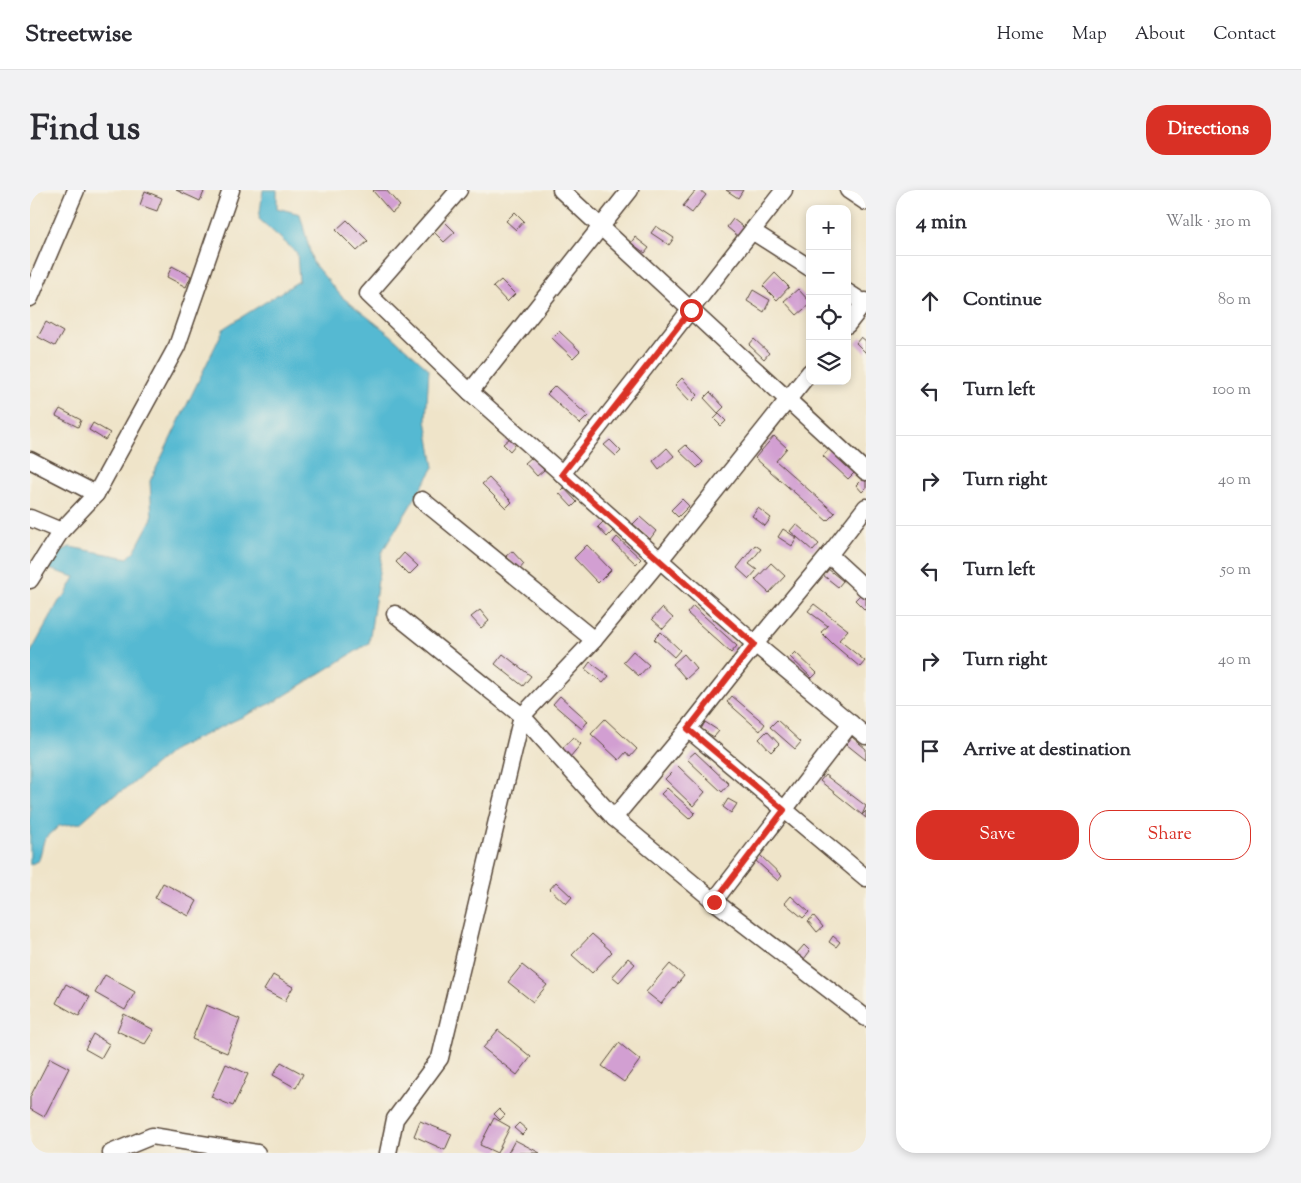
<!DOCTYPE html>
<meta charset="utf-8">
<style>
:root{--surface:#fff;--page:#f2f2f3;--text:#2b2b33;--muted:#7c7c81;--line:#e1e1e2;--accent:#d93025}
body{margin:0;font-family:"Sorts Mill Goudy",serif;background:var(--page);color:var(--text)}
.controls{position:absolute;right:15px;top:15px;display:grid;overflow:hidden;border-radius:10px;box-shadow:0 2px 8px #0003}
.controls button{width:45px;height:45px;display:grid;place-items:center;padding:0;border:0;border-bottom:1px solid var(--line);background:var(--surface);color:var(--text);font:25px sans-serif}
.stop{position:absolute;width:15px;height:15px;margin:-11px;border:4px solid #d93025;border-radius:50%;background:#fff}
.stop.end{background:#d93025;border-color:#fff;box-shadow:0 1px 5px #0008}
.list{margin:0;padding:0;list-style:none}
h2{display:flex;justify-content:space-between;align-items:center;height:65px;margin:0;padding:0 20px;font-size:21px}
h2 small{font-size:16px;font-weight:400;color:var(--muted)}
.list li{display:grid;grid-template-columns:32px 1fr auto;gap:15px;align-items:center;box-sizing:border-box;height:90px;padding:0 20px;border-top:1px solid var(--line)}
.list b{display:block;font-size:19px;white-space:nowrap}
.list em{font-size:16px;font-style:normal;color:var(--muted)}
.actions{display:flex;gap:10px;padding:15px 20px}
.actions a{flex:1;padding:11px 0;border:1px solid var(--accent);border-radius:20px;text-align:center;font-size:18px;color:var(--accent)}
.actions .main{background:var(--accent);color:#fff}
.icon{flex:none;width:28px;height:28px;fill:none;stroke:currentColor;stroke-width:2;stroke-linecap:round;stroke-linejoin:round}
.map{position:relative;flex:none;width:836px;height:963px;overflow:hidden;border-radius:20px}
header{display:flex;align-items:center;gap:30px;box-sizing:border-box;height:70px;padding:0 25px;background:var(--surface);border-bottom:1px solid var(--line)}
header strong{font-size:24px}
nav{display:flex;gap:28px;margin-inline-start:auto;font-size:18px}
.intro{display:flex;align-items:center;justify-content:space-between;box-sizing:border-box;height:120px;padding:0 30px}
h1{margin:0;font-size:35px}
.button{padding:12px 22px;border-radius:20px;background:var(--accent);color:#fff;font-size:18px;font-weight:700}
main{display:flex;gap:30px;padding:0 30px}
aside{flex:1;background:var(--surface);border-radius:20px;box-shadow:0 2px 8px #0003}
.map>svg:first-child{display:block}
</style>
<header>
<strong>Streetwise</strong>
<nav><a>Home</a><a>Map</a><a>About</a><a>Contact</a></nav>
</header>
<div class="intro"><h1>Find us</h1><a class="button">Directions</a></div>
<main>
<div class="map">
<svg width="836" height="963" viewBox="0 0 836 963">
<rect width="100%" height="100%" fill="#f7f3e8"/>
<filter id="ink" filterUnits="userSpaceOnUse"><feTurbulence type="fractalNoise" baseFrequency=".02" numOctaves="2"/><feDisplacementMap in="SourceGraphic" scale="10" xChannelSelector="R" yChannelSelector="G"/><feConvolveMatrix kernelMatrix="1 2 1 2 8 2 1 2 1" color-interpolation-filters="sRGB"/></filter>
<filter id="wash" filterUnits="userSpaceOnUse"><feTurbulence type="fractalNoise" baseFrequency=".0096" numOctaves="4" result="noise"/><feDisplacementMap in="SourceGraphic" scale="20" xChannelSelector="R" yChannelSelector="G"/><feGaussianBlur stdDeviation="1.12" result="paint"/><feColorMatrix in="noise" values="0 0 0 0 0 0 0 0 0 0 0 0 0 0 0 0 0 1.4 0 .05"/><feComposite in="paint" operator="in"/></filter>
<g filter="url(#wash)">
<rect width="100%" height="100%" fill="#efe4c9"/>
<!-- water -->
<polygon fill="#54b9d2" stroke="#487278" points="233,0 247,0 247,18 270,24 283,73 312,107 362,146 399,179 396,230 404,277 352,362 339,453 246,511 144,559 100,596 75,611 50,633 29,636 14,650 9,670 0,675 0,464 29,411 36,404 45,387 9,376 18,367 40,357 98,368 105,360 122,328 120,291 194,138 269,91 267,63 229,29"/>
<g id="blocks">
<!-- building -->
<g fill="#d29fd2">
<polygon points="146,0 171,0 174,2 170,11"/>
<polygon points="344,0 356,0 370,16 362,23 343,1"/>
<polygon points="666,0 670,0 676,5 662,23 653,16"/>
<polygon points="696,0 713,0 708,8"/>
<polygon points="115,1 132,8 127,21 110,15"/>
<polygon points="485,22 494,31 486,40 476,31"/>
<polygon points="703,29 717,40 710,48 697,37"/>
<polygon points="317,30 338,51 327,61 306,40"/>
<polygon points="413,30 425,42 414,52 403,41"/>
<polygon points="626,36 644,48 639,55 621,43"/>
<polygon points="605,47 619,58 615,63 601,53"/>
<polygon points="142,76 161,86 156,97 137,87"/>
<polygon points="745,83 759,97 747,110 733,96"/>
<polygon points="471,90 485,104 477,112 463,97"/>
<polygon points="768,99 780,112 780,114 767,125 754,111"/>
<polygon points="723,100 740,110 734,122 717,111"/>
<polygon points="16,132 33,142 25,156 8,147"/>
<polygon points="529,141 550,161 543,168 522,148"/>
<polygon points="831,147 836,151 836,163 826,153"/>
<polygon points="724,149 739,163 734,169 719,155"/>
<polygon points="652,188 668,205 661,212 645,195"/>
<polygon points="525,196 558,226 550,234 517,204"/>
<polygon points="680,202 694,217 688,223 674,208"/>
<polygon points="30,219 51,230 48,237 26,226"/>
<polygon points="689,224 696,231 691,236 684,229"/>
<polygon points="63,233 80,243 75,250 59,240"/>
<polygon points="744,246 757,258 746,271 805,323 797,331 725,268"/>
<polygon points="480,248 486,254 480,261 473,254"/>
<polygon points="580,250 591,261 586,266 574,255"/>
<polygon points="656,255 673,272 667,278 649,261"/>
<polygon points="637,258 644,266 629,279 623,271"/>
<polygon points="800,258 825,282 818,289 793,266"/>
<polygon points="502,267 514,280 507,286 495,273"/>
<polygon points="459,288 482,312 476,318 452,294"/>
<polygon points="833,288 836,292 836,298 832,302 826,295"/>
<polygon points="534,298 547,312 542,317 529,303"/>
<polygon points="652,309 659,316 648,327 641,320"/>
<polygon points="728,318 741,328 735,336 722,326"/>
<polygon points="610,327 626,341 620,349 603,334"/>
<polygon points="574,331 583,341 577,347 568,337"/>
<polygon points="766,334 789,354 783,361 760,341"/>
<polygon points="753,339 767,348 762,356 748,347"/>
<polygon points="587,347 611,369 606,374 583,352"/>
<polygon points="557,355 581,380 568,393 544,368"/>
<polygon points="725,355 731,359 719,374 727,380 719,389 707,378"/>
<polygon points="482,361 494,374 489,380 476,366"/>
<polygon points="374,363 388,376 379,385 366,372"/>
<polygon points="741,373 755,386 739,403 725,390"/>
<polygon points="798,379 813,391 808,397 793,385"/>
<polygon points="831,404 836,409 836,421 825,410"/>
<polygon points="784,414 818,440 809,450 835,471 830,477 804,455 791,442 798,436 778,421"/>
<polygon points="663,416 707,456 701,463 657,423"/>
<polygon points="632,418 643,428 633,439 622,429"/>
<polygon points="450,420 459,431 451,438 441,427"/>
<polygon points="631,442 650,460 644,467 624,449"/>
<polygon points="603,461 619,475 609,486 593,472"/>
<polygon points="765,462 787,483 782,488 760,467"/>
<polygon points="473,464 501,486 493,496 465,474"/>
<polygon points="654,464 667,479 656,489 643,474"/>
<polygon points="560,472 579,486 573,493 555,479"/>
<polygon points="530,506 558,531 552,539 523,514"/>
<polygon points="702,506 735,534 730,541 697,512"/>
<polygon points="575,529 607,559 600,567 596,562 589,570 561,544"/>
<polygon points="747,530 771,552 765,559 740,537"/>
<polygon points="675,532 689,541 684,547 671,539"/>
<polygon points="737,541 749,554 741,562 729,549"/>
<polygon points="543,547 551,554 540,567 532,559"/>
<polygon points="822,547 836,559 836,570 816,554"/>
<polygon points="665,562 699,594 692,602 657,569"/>
<polygon points="648,576 675,602 663,616 635,589"/>
<polygon points="795,585 836,616 832,625 836,621 836,628 790,591"/>
<polygon points="637,598 665,623 659,629 631,604"/>
<polygon points="698,609 707,614 701,623 693,617"/>
<polygon points="730,665 752,686 748,691 725,670"/>
<polygon points="526,692 542,707 536,714 520,699"/>
<polygon points="133,693 167,711 159,726 125,708"/>
<polygon points="761,706 779,722 773,728 755,713"/>
<polygon points="784,726 793,737 787,742 778,731"/>
<polygon points="562,744 582,762 562,783 542,765"/>
<polygon points="803,746 810,752 806,757 799,752"/>
<polygon points="774,755 780,761 768,777 760,771"/>
<polygon points="598,768 605,774 589,792 582,786"/>
<polygon points="640,774 654,786 631,814 616,802"/>
<polygon points="492,775 517,795 503,812 478,792"/>
<polygon points="75,785 105,802 95,820 65,803"/>
<polygon points="243,785 263,797 255,811 234,800"/>
<polygon points="36,794 60,807 49,826 26,813"/>
<polygon points="176,815 210,829 197,863 162,849"/>
<polygon points="94,824 124,840 115,854 87,841"/>
<polygon points="468,840 501,867 487,885 453,858"/>
<polygon points="63,844 79,854 71,868 55,859"/>
<polygon points="589,853 610,870 594,892 572,876"/>
<polygon points="20,868 39,878 14,927 0,919 0,907"/>
<polygon points="251,872 273,884 266,898 243,885"/>
<polygon points="196,874 218,884 203,916 181,907"/>
<polygon points="469,919 475,925 470,930 464,924"/>
<polygon points="464,928 480,937 467,963 450,955"/>
<polygon points="390,931 422,944 415,960 384,946"/>
<polygon points="489,933 497,940 492,945 484,938"/>
<polygon points="485,950 510,963 478,963"/>
</g>
</g>
</g>
<g filter="url(#ink)">
<use href="#blocks" fill-opacity="0" stroke="#564638" stroke-width="1"/>
<g fill="none" stroke-linecap="round" stroke-linejoin="round">
<!-- street casing -->
<g stroke="#564638" stroke-width="19">
<g id="street">
<polyline points="429,0 338,104 440,202 555,304 725,454 836,546"/>
<polyline points="531,0 836,282"/>
<polyline points="818,0 836,12"/>
<polyline points="722,41 780,78"/>
<polyline points="817,102 834,113"/>
<polyline points="0,108 46,0"/>
<polyline points="817,135 836,111"/>
<polyline points="440,202 600,0"/>
<polyline points="0,270 66,304"/>
<polyline points="532,284 754,0"/>
<polyline points="392,310 564,450"/>
<polyline points="0,328 31,341"/>
<polyline points="799,365 836,399"/>
<polyline points="0,390 31,341 66,304 147,156 201,0"/>
<polyline points="365,424 492,526 584,628 684,711 836,828"/>
<polyline points="658,539 836,688"/>
<polyline points="584,628 658,539 725,454 799,365 836,317"/>
<polyline points="684,711 821,533"/>
<polyline points="81,963 122,946 227,963"/>
<polyline points="358,963 365,929 410,868 492,526 564,450 630,370 780,182"/>
</g>
</g>
<!-- street -->
<use href="#street" stroke="#fff" stroke-width="16"/>
</g>
</g>
<g fill="none" stroke-linecap="round" stroke-linejoin="round" filter="url(#ink)">
<!-- route -->
<polyline stroke="#d93025" stroke-width="6" points="661,120 532,284 724,454 658,539 754,620 684,712"/>
</g>
</svg>
<div class="controls">
<button>+</button>
<button>−</button>
<button><svg class="icon" aria-label="locate" viewBox="0 0 24 24"><circle cx="12" cy="12" r="6"/><path d="M12 2v4M12 18v4M2 12h4M18 12h4"/></svg></button>
<button><svg class="icon" aria-label="layers" viewBox="0 0 24 24"><path d="M12 4l9 5-9 5-9-5zM3 14l9 5 9-5"/></svg></button>
</div>
<div class="stop" style="left:661px;top:120px"></div>
<div class="stop end" style="left:684px;top:712px"></div>
</div>
<aside>
<h2>4 min<small>Walk · 310 m</small></h2>
<ul class="list">
<li><svg class="icon" aria-label="ahead" viewBox="0 0 24 24"><path d="M12 20V5M6 11l6-6 6 6"/></svg><div><b>Continue</b></div><em>80 m</em></li>
<li><svg class="icon" aria-label="left" viewBox="0 0 24 24"><path d="M17 20v-9H6M10 6l-5 5 5 5"/></svg><div><b>Turn left</b></div><em>100 m</em></li>
<li><svg class="icon" aria-label="right" viewBox="0 0 24 24"><path d="M7 20v-9h11M14 6l5 5-5 5"/></svg><div><b>Turn right</b></div><em>40 m</em></li>
<li><svg class="icon" aria-label="left" viewBox="0 0 24 24"><path d="M17 20v-9H6M10 6l-5 5 5 5"/></svg><div><b>Turn left</b></div><em>50 m</em></li>
<li><svg class="icon" aria-label="right" viewBox="0 0 24 24"><path d="M7 20v-9h11M14 6l5 5-5 5"/></svg><div><b>Turn right</b></div><em>40 m</em></li>
<li><svg class="icon" aria-label="arrive" viewBox="0 0 24 24"><path d="M6 21V4h12l-3 4 3 4H6"/></svg><div><b>Arrive at destination</b></div></li>
</ul>
<div class="actions"><a class="main">Save</a><a>Share</a></div>
</aside>
</main>
